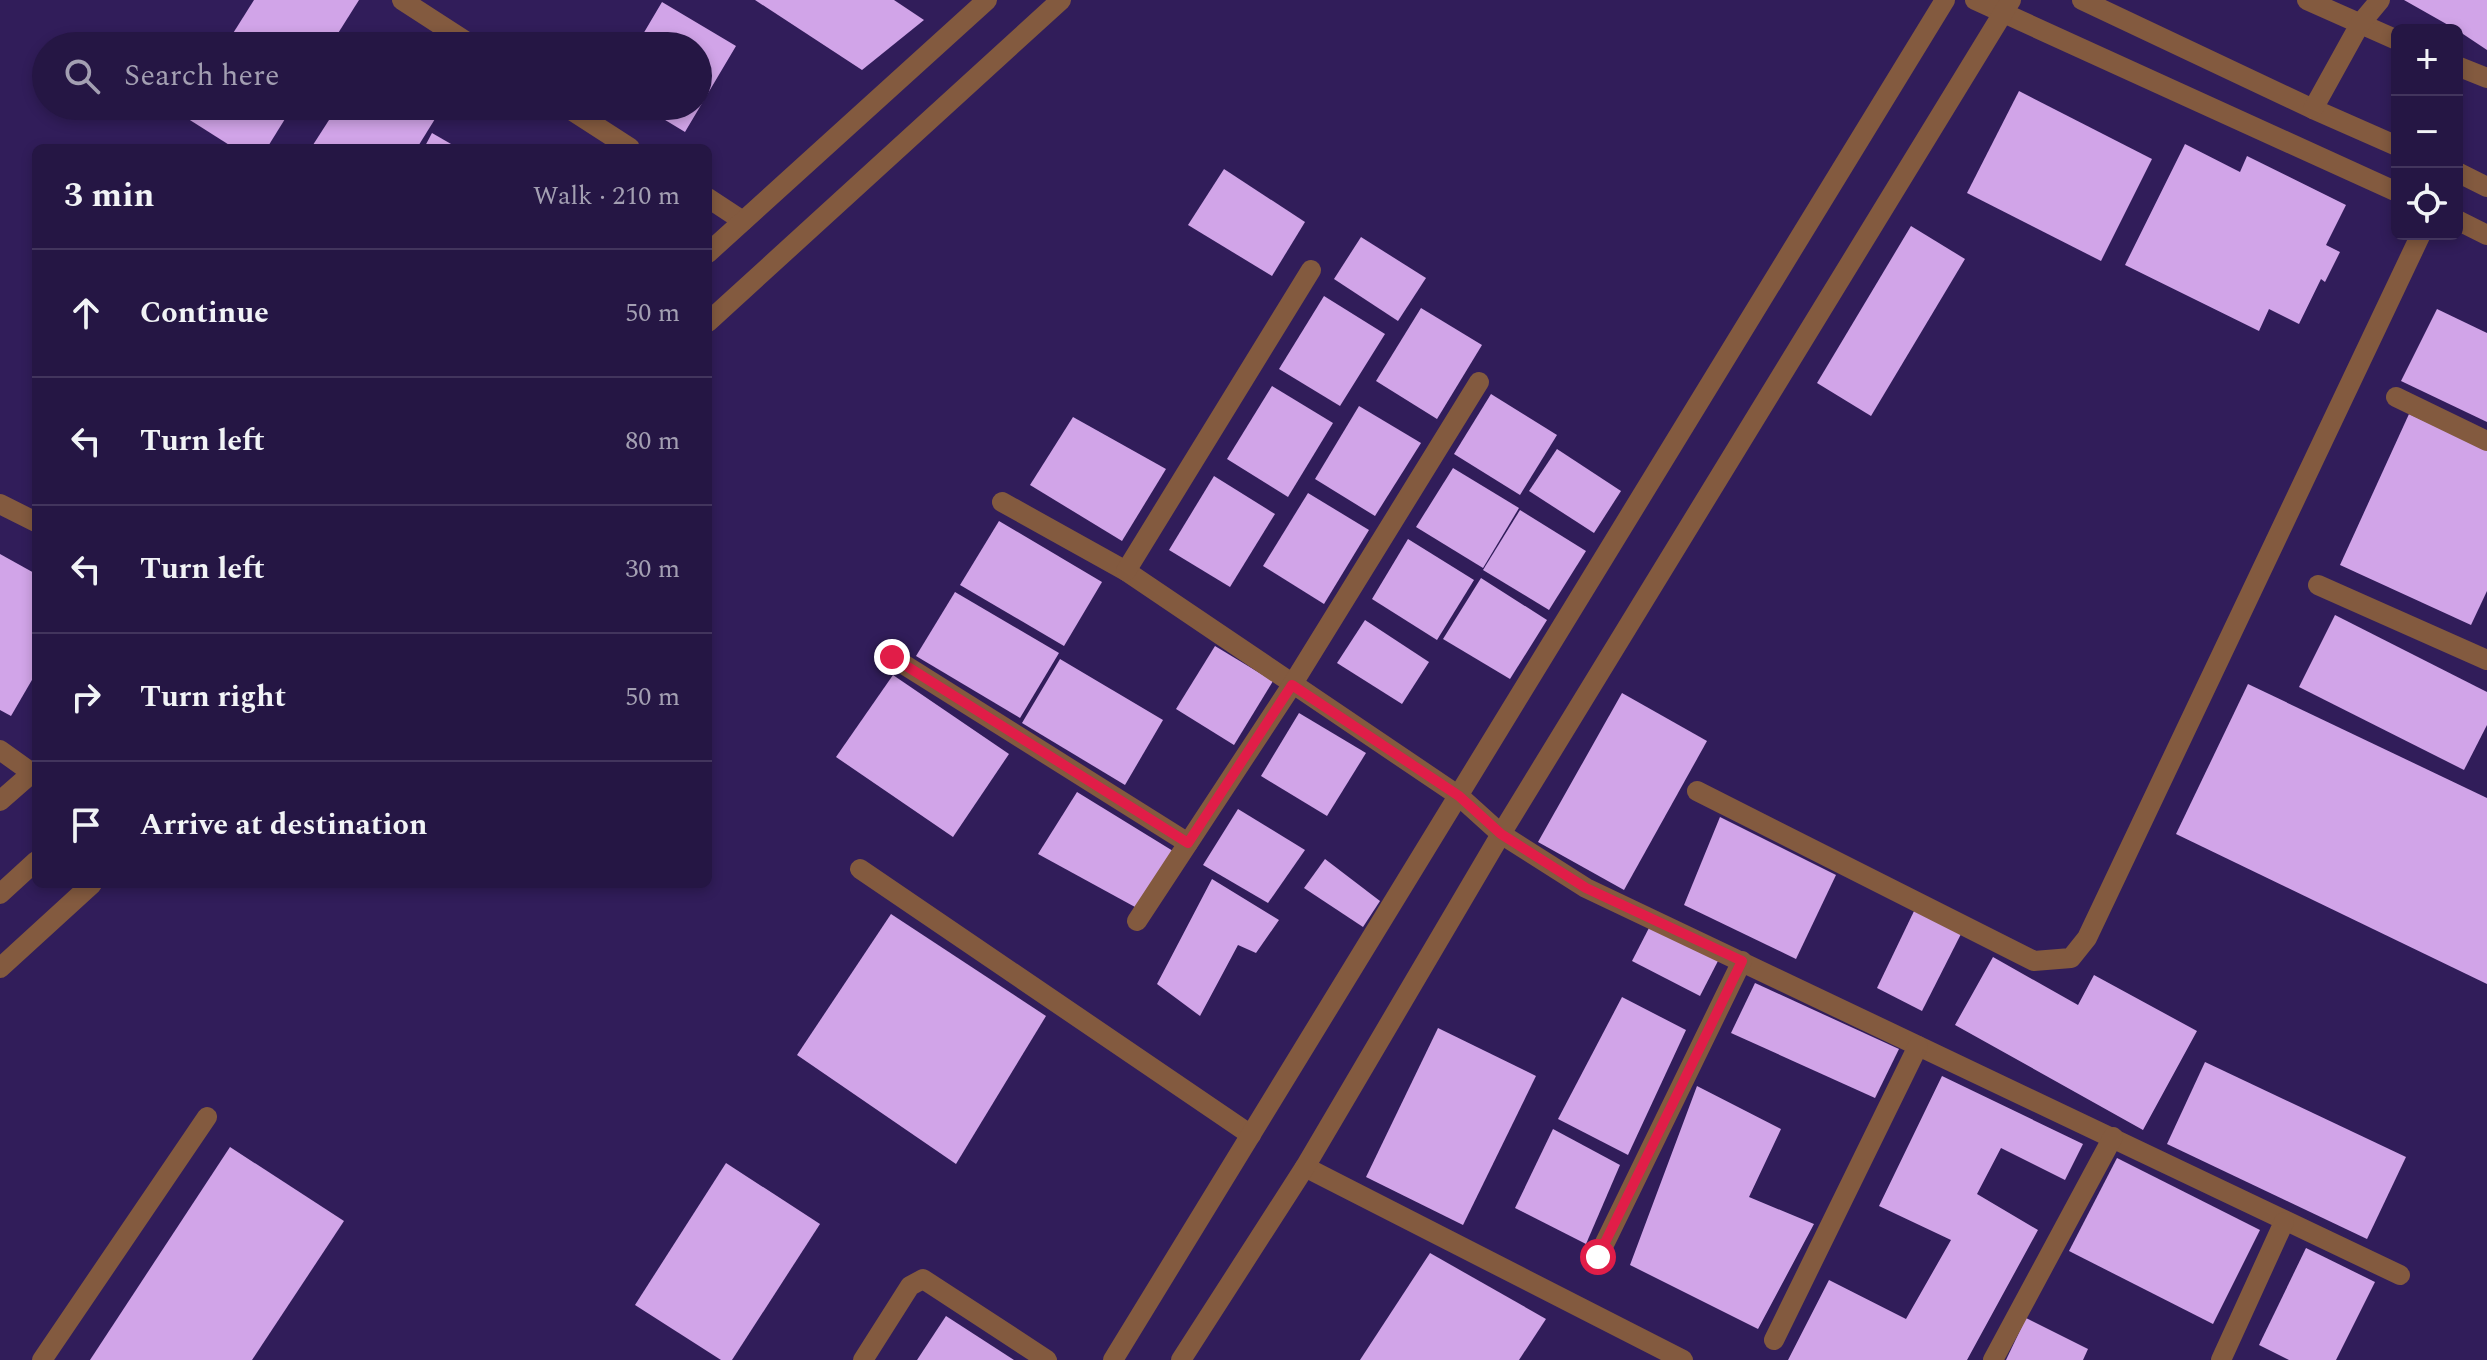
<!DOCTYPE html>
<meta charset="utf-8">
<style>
:root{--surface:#251644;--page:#31234f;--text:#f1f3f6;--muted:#a39fb2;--line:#42355d}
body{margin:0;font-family:Spectral,serif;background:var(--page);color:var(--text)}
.controls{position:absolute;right:24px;top:24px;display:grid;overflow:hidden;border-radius:12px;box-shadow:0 4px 12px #0003}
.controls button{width:72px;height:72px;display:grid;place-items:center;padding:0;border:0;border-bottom:2px solid var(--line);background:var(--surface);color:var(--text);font:40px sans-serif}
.stop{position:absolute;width:24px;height:24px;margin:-18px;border:6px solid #e11d48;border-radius:50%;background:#fff}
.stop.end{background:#e11d48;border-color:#fff;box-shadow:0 2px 8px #0008}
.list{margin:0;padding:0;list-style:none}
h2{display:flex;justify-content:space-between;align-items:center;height:104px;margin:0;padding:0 32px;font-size:34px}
h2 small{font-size:26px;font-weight:400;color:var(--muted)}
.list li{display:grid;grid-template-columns:52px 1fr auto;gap:24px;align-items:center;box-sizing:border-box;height:128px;padding:0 32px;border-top:2px solid var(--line)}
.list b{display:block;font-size:30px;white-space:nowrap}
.list em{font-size:26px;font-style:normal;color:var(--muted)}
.icon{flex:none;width:44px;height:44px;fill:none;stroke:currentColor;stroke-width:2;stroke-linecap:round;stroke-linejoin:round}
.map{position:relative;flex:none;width:2487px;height:1360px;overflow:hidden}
.search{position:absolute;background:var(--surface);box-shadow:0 4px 12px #0003;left:32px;top:32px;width:680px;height:88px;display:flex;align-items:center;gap:20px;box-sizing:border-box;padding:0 28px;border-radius:44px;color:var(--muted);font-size:30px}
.panel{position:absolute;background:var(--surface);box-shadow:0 4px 12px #0003;left:32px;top:144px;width:680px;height:744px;border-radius:12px}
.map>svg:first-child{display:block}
</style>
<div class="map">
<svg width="2487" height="1360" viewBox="0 0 2487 1360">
<rect width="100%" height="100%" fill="#311d5a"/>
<!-- building -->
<g fill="#d1a4e8">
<polygon points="254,0 359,0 330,46 225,46"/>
<polygon points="755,0 894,0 924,20 862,70"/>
<polygon points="2404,0 2487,0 2487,50 2457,30"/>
<polygon points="662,2 736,46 685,132 642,106 698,106 698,46 636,46"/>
<polygon points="2019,91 2152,159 2101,261 1967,193"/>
<polygon points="187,106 293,106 267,148 234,148 182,115"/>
<polygon points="338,106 443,106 417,148 311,148"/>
<polygon points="432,133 458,148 424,148"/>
<polygon points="2185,144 2240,172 2247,156 2346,205 2326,245 2340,252 2325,282 2321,279 2299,324 2269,309 2259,331 2125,265"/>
<polygon points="1224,169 1305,222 1272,276 1188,225"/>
<polygon points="1911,226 1965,259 1871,416 1817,383"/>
<polygon points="1361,237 1426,278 1398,321 1334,279"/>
<polygon points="1324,296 1385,334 1340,406 1279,369"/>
<polygon points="1421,308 1482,345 1437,419 1376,381"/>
<polygon points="2437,309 2487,333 2487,422 2401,381"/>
<polygon points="1272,386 1333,423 1288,497 1227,459"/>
<polygon points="1491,394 1557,435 1520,495 1454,454"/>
<polygon points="1359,406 1421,443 1375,516 1315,479"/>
<polygon points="2409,414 2487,450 2487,591 2471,625 2340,565"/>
<polygon points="1073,417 1166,469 1122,541 1030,485"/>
<polygon points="1557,449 1621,491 1594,533 1529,491"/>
<polygon points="1453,468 1519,508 1483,568 1416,527"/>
<polygon points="1214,476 1275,514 1230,587 1169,550"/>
<polygon points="1308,493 1369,530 1324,604 1263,566"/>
<polygon points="1520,510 1586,551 1549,610 1483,570"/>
<polygon points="999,521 1102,582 1064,646 960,585"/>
<polygon points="1408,539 1474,580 1437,640 1372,599"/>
<polygon points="0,554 36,574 36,673 11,716 0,710"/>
<polygon points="1481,578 1547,620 1510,679 1443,639"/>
<polygon points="955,592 1059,653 1020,718 916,656"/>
<polygon points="2335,615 2487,692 2487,725 2464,770 2299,687"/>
<polygon points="1365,620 1429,662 1402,704 1337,663"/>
<polygon points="1215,646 1273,681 1234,745 1176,709"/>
<polygon points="1060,659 1163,720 1125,785 1022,723"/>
<polygon points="893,675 1009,754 953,837 836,757"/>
<polygon points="2248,684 2487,798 2487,984 2176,834"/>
<polygon points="1622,693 1707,741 1624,890 1538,842"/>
<polygon points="1299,713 1366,753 1327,816 1261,776"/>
<polygon points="1077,792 1173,851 1135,907 1038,854"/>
<polygon points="1238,809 1305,850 1268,903 1203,865"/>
<polygon points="1720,817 1836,875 1796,959 1684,905"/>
<polygon points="1325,859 1380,901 1363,927 1304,888"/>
<polygon points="1212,879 1279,920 1256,953 1238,945 1200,1016 1157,984"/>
<polygon points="1915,909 1961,934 1922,1011 1877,988"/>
<polygon points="891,914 1046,1016 956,1164 797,1055"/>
<polygon points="1651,924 1719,959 1700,996 1632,961"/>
<polygon points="1993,957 2078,1005 2094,975 2197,1031 2143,1130 1955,1025"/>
<polygon points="1755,983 1899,1049 1875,1098 1731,1033"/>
<polygon points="1622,997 1686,1030 1628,1155 1558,1119"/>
<polygon points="1438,1028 1536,1076 1463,1225 1366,1177"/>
<polygon points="2205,1062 2406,1157 2367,1239 2167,1144"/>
<polygon points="1942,1076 2083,1144 2065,1180 2001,1148 1977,1194 2038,1230 1967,1360 1788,1360 1829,1280 1906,1319 1951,1240 1879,1206"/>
<polygon points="1697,1086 1781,1129 1749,1197 1814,1224 1758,1329 1630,1265"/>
<polygon points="1553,1129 1620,1165 1586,1244 1515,1208"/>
<polygon points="230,1147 344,1221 252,1360 90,1360"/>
<polygon points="2117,1158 2260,1230 2213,1324 2069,1251"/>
<polygon points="726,1163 820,1224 732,1360 721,1360 635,1305"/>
<polygon points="2306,1248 2375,1282 2336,1360 2289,1360 2259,1345"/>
<polygon points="1430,1253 1546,1319 1519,1360 1360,1360"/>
<polygon points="946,1316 1014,1360 917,1360"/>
<polygon points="2026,1318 2088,1349 2083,1360 2006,1360"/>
</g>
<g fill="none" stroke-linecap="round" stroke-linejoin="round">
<!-- minor -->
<g stroke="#835a3f" stroke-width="20">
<polyline points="402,0 473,46"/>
<polyline points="1975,0 2397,192"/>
<polyline points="2082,0 2313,109 2397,146"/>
<polyline points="2307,0 2397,40"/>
<polyline points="2457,66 2487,78"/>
<polyline points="565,106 630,148"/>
<polyline points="2313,109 2360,24 2380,0"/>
<polyline points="2457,172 2487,187"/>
<polyline points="708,198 743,221"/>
<polyline points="2457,220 2487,235"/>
<polyline points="708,253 987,0"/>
<polyline points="708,322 1061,0"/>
<polyline points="2396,397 2487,441"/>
<polyline points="1002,502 1126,571 1459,796 1501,834 1586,888 2400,1275"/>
<polyline points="0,504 36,522"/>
<polyline points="1126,571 1311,270"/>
<polyline points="2318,585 2487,660"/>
<polyline points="892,657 1188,843"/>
<polyline points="0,750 32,773 0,801"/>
<polyline points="1697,791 2034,961 2071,958 2087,938 2421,234"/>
<polyline points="860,869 1251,1135"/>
<polyline points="0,894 36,861"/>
<polyline points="1137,921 1292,685 1479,382"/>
<polyline points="0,968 92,884"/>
<polyline points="1305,1167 1683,1360"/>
<polyline points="1598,1257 1742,961"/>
<polyline points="1774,1340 1918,1046"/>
<polyline points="42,1360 207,1117"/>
<polyline points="863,1360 910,1286 923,1279 1047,1360"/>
<polyline points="1113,1360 1945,0"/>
<polyline points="1181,1360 1305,1167 1501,834 2011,0"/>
<polyline points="1993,1360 2113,1137"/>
<polyline points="2221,1360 2284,1222"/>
</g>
</g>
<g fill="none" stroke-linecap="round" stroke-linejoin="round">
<!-- route -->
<polyline stroke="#e11d48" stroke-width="10" points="892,657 1188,843 1292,685 1459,796 1501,834 1586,888 1742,961 1598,1257"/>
</g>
</svg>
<div class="controls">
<button>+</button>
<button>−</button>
<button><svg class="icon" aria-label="locate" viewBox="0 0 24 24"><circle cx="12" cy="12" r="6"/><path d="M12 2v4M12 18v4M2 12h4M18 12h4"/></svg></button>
</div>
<div class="stop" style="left:1598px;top:1257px"></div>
<div class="stop end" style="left:892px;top:657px"></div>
<div class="search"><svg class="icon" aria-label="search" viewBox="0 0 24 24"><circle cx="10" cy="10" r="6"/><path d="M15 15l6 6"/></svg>Search here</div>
<section class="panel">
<h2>3 min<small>Walk · 210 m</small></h2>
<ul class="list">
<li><svg class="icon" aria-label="ahead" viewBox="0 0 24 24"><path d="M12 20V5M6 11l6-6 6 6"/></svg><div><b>Continue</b></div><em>50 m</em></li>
<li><svg class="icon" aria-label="left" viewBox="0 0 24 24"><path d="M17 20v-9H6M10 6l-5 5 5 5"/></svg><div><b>Turn left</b></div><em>80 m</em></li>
<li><svg class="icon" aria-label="left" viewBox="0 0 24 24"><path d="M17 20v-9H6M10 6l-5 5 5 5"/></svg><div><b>Turn left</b></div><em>30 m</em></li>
<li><svg class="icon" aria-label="right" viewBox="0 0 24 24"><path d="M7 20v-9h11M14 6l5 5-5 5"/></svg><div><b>Turn right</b></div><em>50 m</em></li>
<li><svg class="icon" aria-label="arrive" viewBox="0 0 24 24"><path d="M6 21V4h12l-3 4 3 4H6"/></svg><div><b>Arrive at destination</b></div></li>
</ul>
</section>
</div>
